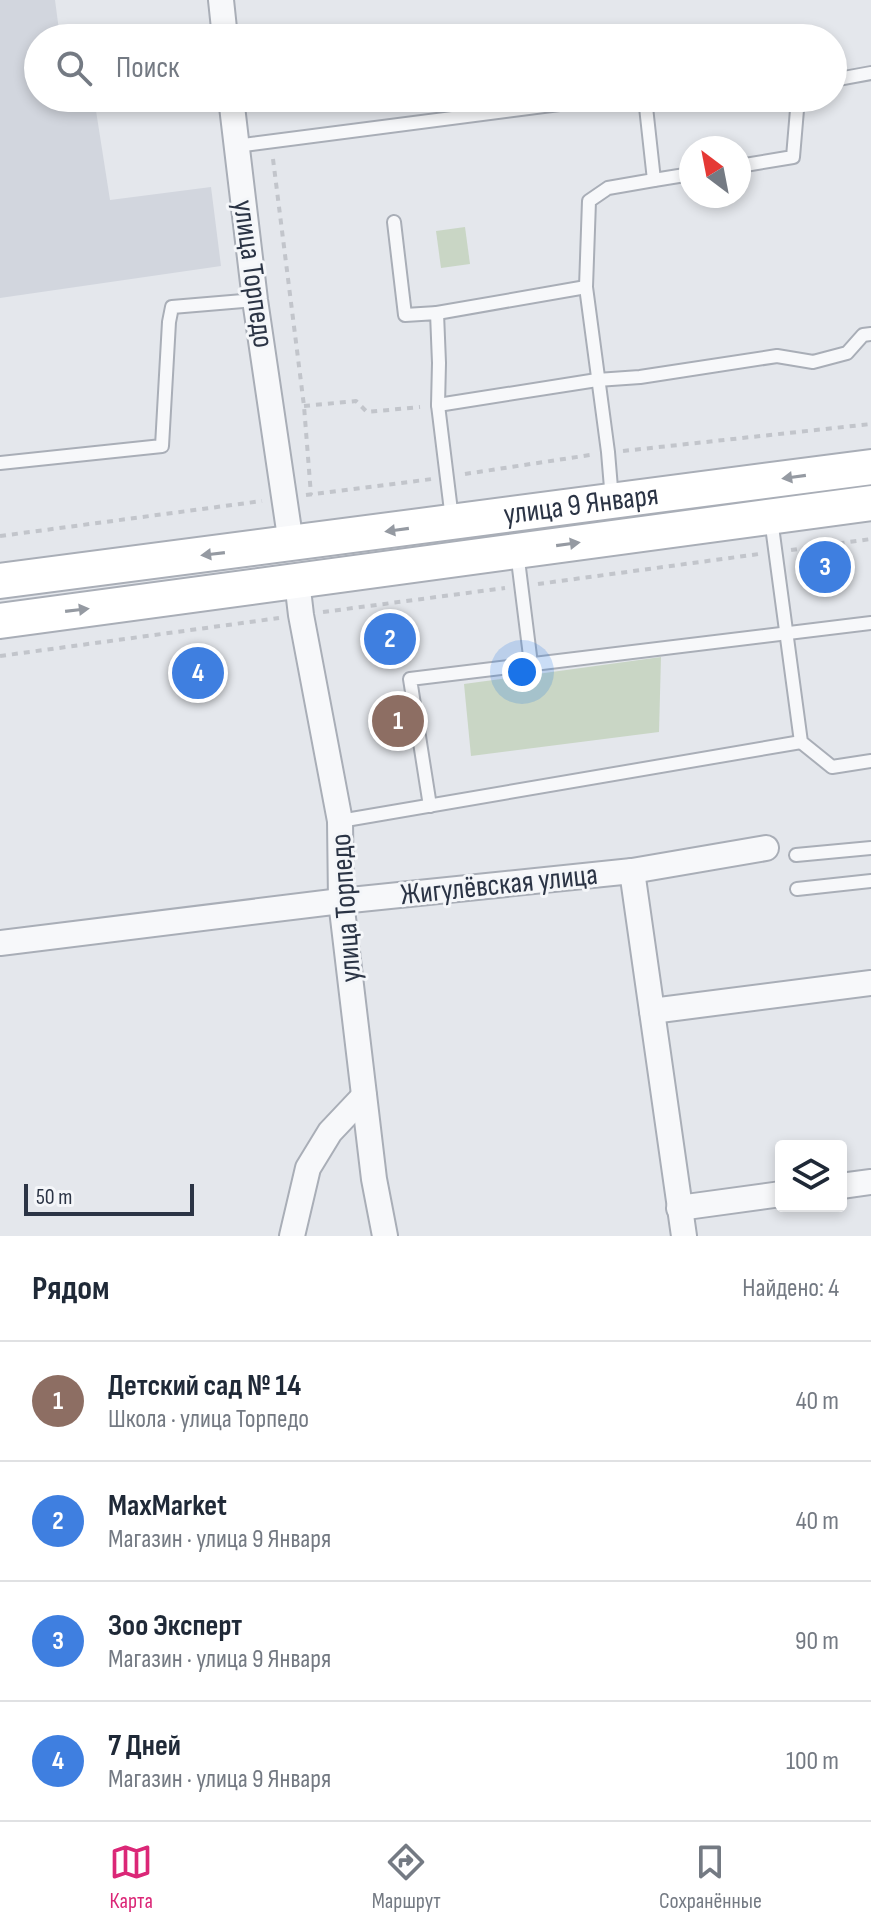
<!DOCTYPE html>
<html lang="ru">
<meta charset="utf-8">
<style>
:root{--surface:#fff;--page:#f2f2f3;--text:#1f2937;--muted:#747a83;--line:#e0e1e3;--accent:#db2777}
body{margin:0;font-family:"Sofia Sans Condensed",sans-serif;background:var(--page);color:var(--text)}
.controls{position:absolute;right:24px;bottom:24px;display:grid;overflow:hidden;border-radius:8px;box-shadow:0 4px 12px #0003}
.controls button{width:72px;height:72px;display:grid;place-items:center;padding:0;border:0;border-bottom:2px solid var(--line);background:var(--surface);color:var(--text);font:40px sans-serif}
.compass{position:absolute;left:679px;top:136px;width:72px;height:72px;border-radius:50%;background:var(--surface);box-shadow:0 4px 12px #0003;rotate:328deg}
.scale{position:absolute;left:24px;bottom:20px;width:170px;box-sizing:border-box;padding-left:8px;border:4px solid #2b3445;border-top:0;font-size:22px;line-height:28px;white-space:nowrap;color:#2b3445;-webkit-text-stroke:6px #f4f6f9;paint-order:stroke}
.you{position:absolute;left:522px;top:672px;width:28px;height:28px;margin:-20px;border:6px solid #fff;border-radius:50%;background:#1a73e8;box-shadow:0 0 0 12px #1a73e833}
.badge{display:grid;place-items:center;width:52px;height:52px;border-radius:50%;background:var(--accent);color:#fff;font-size:26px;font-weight:700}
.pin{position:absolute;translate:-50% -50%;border:4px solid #fff;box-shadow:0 2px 8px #0006}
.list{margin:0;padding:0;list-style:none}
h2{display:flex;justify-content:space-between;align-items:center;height:104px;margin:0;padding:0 32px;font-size:34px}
h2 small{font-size:26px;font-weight:400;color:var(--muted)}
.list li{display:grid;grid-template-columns:52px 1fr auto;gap:24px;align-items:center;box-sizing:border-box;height:120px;padding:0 32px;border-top:2px solid var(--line)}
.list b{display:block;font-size:30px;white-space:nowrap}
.list p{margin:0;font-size:26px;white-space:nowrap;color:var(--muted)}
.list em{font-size:26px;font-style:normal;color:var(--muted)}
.icon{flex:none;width:44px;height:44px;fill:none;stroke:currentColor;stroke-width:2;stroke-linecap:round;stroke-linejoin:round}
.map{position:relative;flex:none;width:871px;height:1236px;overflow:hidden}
.search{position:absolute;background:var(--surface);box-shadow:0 4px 12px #0003;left:24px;right:24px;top:24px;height:88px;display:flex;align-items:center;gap:20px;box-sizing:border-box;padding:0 28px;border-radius:44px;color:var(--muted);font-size:30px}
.sheet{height:584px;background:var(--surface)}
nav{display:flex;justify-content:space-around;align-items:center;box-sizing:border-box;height:112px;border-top:2px solid var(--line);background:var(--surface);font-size:22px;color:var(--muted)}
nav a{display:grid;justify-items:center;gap:4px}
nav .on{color:var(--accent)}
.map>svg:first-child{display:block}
</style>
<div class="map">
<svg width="871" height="1236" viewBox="0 0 871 1236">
<rect width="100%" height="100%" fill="#e4e7ec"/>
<!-- built -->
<polygon fill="#d2d6de" points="0,0 55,0 60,38 38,38 38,98 94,98 110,200 211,187 221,266 0,298"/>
<!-- green -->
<g fill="#c9d6c5">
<polygon points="465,227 470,264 441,268 436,231"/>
<polygon points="661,657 659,732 471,756 464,684"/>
</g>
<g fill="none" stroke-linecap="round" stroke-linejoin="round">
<!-- service casing -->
<g stroke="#a9aeb7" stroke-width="16">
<g id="service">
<polyline points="833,80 871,73"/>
<polyline points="236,146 606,98"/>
<polyline points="739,166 793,157 798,98"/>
<polyline points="654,180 691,174"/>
<polyline points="394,222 405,315 437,313 439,363 438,405 452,519"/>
<polyline points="437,313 586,287"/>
<polyline points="438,405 597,380 640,377 777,356 813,362 847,353 863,335 871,334"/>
<polyline points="0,463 162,446 169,322 172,307 255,300"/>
<polyline points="612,500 608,452 586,287 589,201 608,188 654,180 645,98"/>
<polyline points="771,519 801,742 832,767 871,761"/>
<polyline points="517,552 531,664"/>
<polyline points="430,806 410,679 871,623"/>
<polyline points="340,821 801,742"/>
<polyline points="796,855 871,848"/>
<polyline points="797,889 871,881"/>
</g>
</g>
<!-- minor casing -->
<g stroke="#a9aeb7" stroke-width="28">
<g id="minor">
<polyline points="221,0 225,38"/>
<polyline points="231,98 255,300 291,544"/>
<polyline points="297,581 301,615 340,821 341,901 374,1179 385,1236"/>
<polyline points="632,871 766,848"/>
<polyline points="0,943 341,901 632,871 684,1236"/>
<polyline points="652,1011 871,983"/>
<polyline points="841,1186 871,1182"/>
<polyline points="679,1208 781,1194"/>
<polyline points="292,1236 308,1168 330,1132 364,1096"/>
</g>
</g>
<!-- secondary casing -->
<g stroke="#a9aeb7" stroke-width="38">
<g id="secondary">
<path id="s1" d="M0,581L871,467"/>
<polyline points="0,621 871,503"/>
</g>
</g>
<!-- path -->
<g stroke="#c2c5cb" stroke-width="4" stroke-dasharray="6 6" stroke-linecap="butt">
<polyline points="273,159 304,406 311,495"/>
<polyline points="304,406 356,401 367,412 420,407"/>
<polyline points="623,451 871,424"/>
<polyline points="465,474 590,455"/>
<polyline points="306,495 432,479"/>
<polyline points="0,536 262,501"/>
<polyline points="791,550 871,539"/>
<polyline points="538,584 759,554"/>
<polyline points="323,612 505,588"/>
<polyline points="0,656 279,618"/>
</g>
<!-- service -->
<use href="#service" stroke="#f7f8fa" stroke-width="12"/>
<!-- minor -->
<use href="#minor" stroke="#f7f8fa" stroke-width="24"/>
<!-- secondary -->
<use href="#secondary" stroke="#fff" stroke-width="34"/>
</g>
<!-- one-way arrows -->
<defs><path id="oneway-solid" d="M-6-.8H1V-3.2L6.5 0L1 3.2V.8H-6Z" transform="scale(2)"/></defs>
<g fill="#959aa2">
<use href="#oneway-solid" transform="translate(794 477) rotate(172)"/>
<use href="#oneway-solid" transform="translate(397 530) rotate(172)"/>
<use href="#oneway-solid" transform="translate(568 544) rotate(-8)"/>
<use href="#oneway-solid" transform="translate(213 554) rotate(173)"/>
<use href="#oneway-solid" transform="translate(77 610) rotate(-7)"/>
</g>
<g text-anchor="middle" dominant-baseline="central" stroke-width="6" stroke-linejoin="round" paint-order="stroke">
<!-- street labels -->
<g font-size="30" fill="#2b3445" stroke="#f4f6f9">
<text transform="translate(253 274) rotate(82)">улица Торпедо</text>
<text stroke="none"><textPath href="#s1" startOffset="586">улица 9 Января</textPath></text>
<text transform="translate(499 885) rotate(-6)">Жигулёвская улица</text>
<text transform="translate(346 908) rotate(-94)">улица Торпедо</text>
</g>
</g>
</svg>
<div class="controls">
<button><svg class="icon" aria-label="layers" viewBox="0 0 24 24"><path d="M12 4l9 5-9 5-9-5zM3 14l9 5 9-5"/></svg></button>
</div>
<svg class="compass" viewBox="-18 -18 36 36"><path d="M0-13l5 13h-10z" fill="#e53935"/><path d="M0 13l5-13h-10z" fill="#747a83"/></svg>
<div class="scale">50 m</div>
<div class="you"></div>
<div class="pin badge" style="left:398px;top:721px;background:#8d6e63">1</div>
<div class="pin badge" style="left:390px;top:639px;background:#3f7fe0">2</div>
<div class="pin badge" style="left:825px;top:567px;background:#3f7fe0">3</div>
<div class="pin badge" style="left:198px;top:673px;background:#3f7fe0">4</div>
<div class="search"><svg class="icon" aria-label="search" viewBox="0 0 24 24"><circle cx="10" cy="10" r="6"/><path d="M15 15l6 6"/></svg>Поиск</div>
</div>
<section class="sheet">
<h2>Рядом<small>Найдено: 4</small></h2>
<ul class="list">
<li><span class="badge" style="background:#8d6e63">1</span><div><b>Детский сад № 14</b><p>Школа · улица Торпедо</p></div><em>40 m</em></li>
<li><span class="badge" style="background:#3f7fe0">2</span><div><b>MaxMarket</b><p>Магазин · улица 9 Января</p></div><em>40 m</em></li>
<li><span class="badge" style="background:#3f7fe0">3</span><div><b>Зоо Эксперт</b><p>Магазин · улица 9 Января</p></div><em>90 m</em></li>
<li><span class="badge" style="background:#3f7fe0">4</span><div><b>7 Дней</b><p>Магазин · улица 9 Января</p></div><em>100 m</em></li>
</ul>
</section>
<nav>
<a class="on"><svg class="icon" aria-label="map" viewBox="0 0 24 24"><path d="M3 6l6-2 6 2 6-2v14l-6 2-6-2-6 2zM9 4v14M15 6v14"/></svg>Карта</a>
<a><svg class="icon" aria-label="directions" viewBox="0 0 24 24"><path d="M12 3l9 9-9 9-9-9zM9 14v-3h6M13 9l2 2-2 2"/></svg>Маршрут</a>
<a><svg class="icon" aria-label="saved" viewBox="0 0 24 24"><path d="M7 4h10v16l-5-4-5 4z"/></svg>Сохранённые</a>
</nav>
